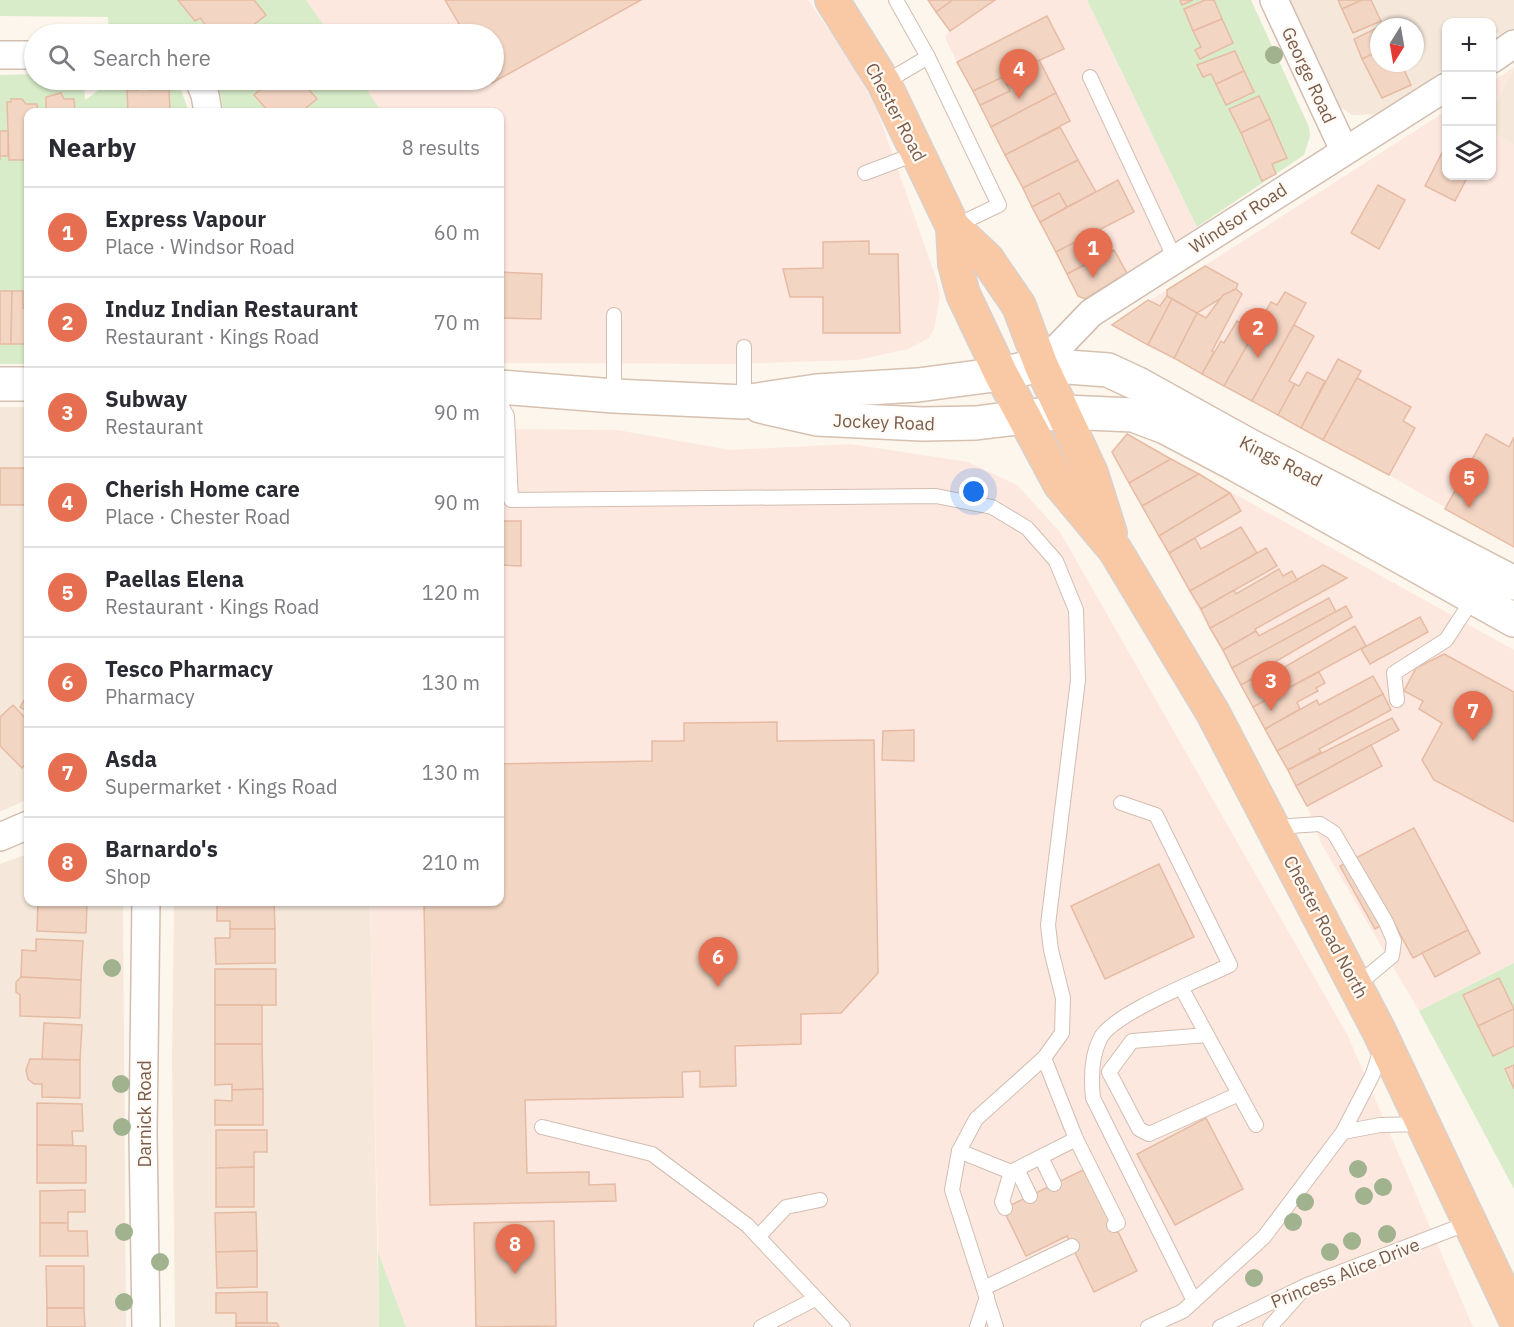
<!DOCTYPE html>
<meta charset="utf-8">
<style>
:root{--surface:#fff;--page:#f2f2f3;--text:#2b2b33;--muted:#7c7c81;--line:#e1e1e2;--accent:#e76f51}
body{margin:0;font-family:"IBM Plex Sans",sans-serif;background:var(--page);color:var(--text)}
.controls{position:absolute;right:18px;top:18px;display:grid;overflow:hidden;border-radius:12px;box-shadow:0 2px 4px #0004}
.controls button{width:54px;height:54px;display:grid;place-items:center;padding:0;border:0;border-bottom:2px solid var(--line);background:var(--surface);color:var(--text);font:30px sans-serif}
.compass{position:absolute;left:1370px;top:18px;width:54px;height:54px;border-radius:50%;background:var(--surface);box-shadow:0 2px 4px #0004;rotate:191deg}
.you{position:absolute;left:974px;top:492px;width:21px;height:21px;margin:-15px;border:4px solid #fff;border-radius:50%;background:#1a73e8;box-shadow:0 0 0 9px #1a73e833}
.badge{display:grid;place-items:center;width:39px;height:39px;border-radius:50%;background:var(--accent);color:#fff;font-size:20px;font-weight:700}
.pin{position:absolute;translate:-50% -50px;filter:drop-shadow(0 2px 3px #0008)}
.pin::after{content:'';position:absolute;top:32px;width:21px;height:18px;background:inherit;clip-path:polygon(0 0,100% 0,50% 100%)}
.list{margin:0;padding:0;list-style:none}
h2{display:flex;justify-content:space-between;align-items:center;height:78px;margin:0;padding:0 24px;font-size:26px}
h2 small{font-size:20px;font-weight:400;color:var(--muted)}
.list li{display:grid;grid-template-columns:39px 1fr auto;gap:18px;align-items:center;box-sizing:border-box;height:90px;padding:0 24px;border-top:2px solid var(--line)}
.list b{display:block;font-size:22px;white-space:nowrap}
.list p{margin:0;font-size:20px;white-space:nowrap;color:var(--muted)}
.list em{font-size:20px;font-style:normal;color:var(--muted)}
.icon{flex:none;width:33px;height:33px;fill:none;stroke:currentColor;stroke-width:2;stroke-linecap:round;stroke-linejoin:round}
.map{position:relative;flex:none;width:1514px;height:1327px;overflow:hidden}
.search{position:absolute;background:var(--surface);box-shadow:0 2px 4px #0004;left:24px;top:24px;width:480px;height:66px;display:flex;align-items:center;gap:15px;box-sizing:border-box;padding:0 21px;border-radius:33px;color:var(--muted);font-size:22px}
.panel{position:absolute;background:var(--surface);box-shadow:0 2px 4px #0004;left:24px;top:108px;width:480px;height:798px;border-radius:12px}
.map>svg:first-child{display:block}
</style>
<div class="map">
<svg width="1514" height="1327" viewBox="0 0 1514 1327">
<rect width="100%" height="100%" fill="#fdf6ec"/>
<!-- residential -->
<g fill="#f5e8da" fill-rule="evenodd">
<path d="M1285,0H1514V65L1498,32L1492,36V22H1446V68L1382,114L1352,115L1333,102ZM1379,27H1415V63H1379Z"/>
<polygon points="1514,68 1514,145 1492,132 1492,110"/>
<polygon points="0,407 28,407 28,799 0,812"/>
<polygon points="28,854 28,902 123,902 126,1327 0,1327 0,864"/>
<polygon points="174,902 370,902 379,1327 175,1327 172,1059"/>
</g>
<!-- commercial -->
<g fill="#fde8e0">
<polygon points="306,0 808,0 851,61 877,110 936,278 940,296 934,329 929,338 908,349 857,360 733,364 500,363 500,112 382,112 360,80 494,80 494,34 330,34"/>
<polygon points="928,0 1087,0 1197,227 1111,284 1085,299 1078,296 950,48 945,37 949,31"/>
<polygon points="1514,67 1514,68 1492,110 1492,82"/>
<polygon points="1446,111 1446,176 1492,176 1492,132 1514,145 1514,547 1389,475 1112,325"/>
<polygon points="500,429 617,430 731,450 850,444 968,462 1017,485 1060,532 1348,1036 1473,1327 406,1327 378,1252 370,902 500,902"/>
<polygon points="1127,434 1514,650 1514,963 1419,1011 1321,843 1307,806 1112,452"/>
</g>
<!-- green -->
<g fill="#d8ecc9">
<polygon points="0,0 178,0 195,21 200,18 213,34 109,34 108,17 0,16"/>
<polygon points="254,0 306,0 330,34 242,34 266,15"/>
<polygon points="1087,0 1251,0 1309,127 1310,136 1304,155 1197,227"/>
<polygon points="34,74 34,80 84,80 85,100 99,90 138,90 138,86 149,86 150,90 181,90 189,112 28,112 28,364 0,364 0,75"/>
<polygon points="217,80 255,80 262,88 254,95 269,112 224,112"/>
<polygon points="296,80 360,80 382,112 301,112 316,99 303,83 300,85"/>
<polygon points="1514,963 1514,1189 1419,1011"/>
<polygon points="378,1252 406,1327 379,1327"/>
</g>
<!-- building -->
<g fill="#f3d5c3" stroke="#e6bba3" stroke-width="1.5">
<polygon points="178,0 254,0 266,15 242,34 213,34 200,18 195,21"/>
<polygon points="445,0 641,0 492,83 494,34 465,34"/>
<polygon points="928,0 953,0 936,12"/>
<polygon points="953,0 995,0 950,31 936,12"/>
<polygon points="1180,0 1193,0 1182,5"/>
<polygon points="1205,0 1214,0 1222,19 1193,31 1184,9"/>
<polygon points="1338,0 1362,0 1342,9"/>
<polygon points="1362,0 1371,0 1381,21 1353,33 1342,9"/>
<polygon points="1047,16 1064,49 973,91 957,62"/>
<polygon points="1222,19 1233,43 1200,59 1195,50 1201,47 1193,31"/>
<polygon points="1379,27 1379,51 1362,59 1354,39"/>
<polygon points="1235,51 1244,71 1216,84 1211,74 1203,77 1197,65"/>
<polygon points="1379,51 1379,63 1401,63 1411,85 1382,98 1362,59"/>
<polygon points="1039,60 1056,93 991,127 980,105 1010,91 1003,77"/>
<polygon points="1244,71 1254,92 1226,105 1216,84"/>
<polygon points="1003,77 1010,91 980,105 973,91"/>
<polygon points="255,80 296,80 300,85 303,83 317,99 301,112 269,112 254,95 262,88"/>
<polygon points="138,86 149,86 149,90 169,90 170,112 128,112 127,90 138,90"/>
<polygon points="61,93 64,99 74,99 75,112 46,112 46,97"/>
<polygon points="1056,93 1070,121 1005,155 991,127"/>
<polygon points="1259,96 1270,119 1241,133 1229,109"/>
<polygon points="11,99 22,99 26,104 37,104 38,112 28,112 28,160 9,160 7,102 11,102"/>
<polygon points="1270,119 1287,158 1272,164 1276,174 1262,181 1241,133"/>
<polygon points="1060,127 1078,160 1023,188 1005,155"/>
<polygon points="0,131 8,131 8,156 0,156 0,160"/>
<polygon points="1445,147 1446,176 1468,176 1455,201 1425,186"/>
<polygon points="1078,160 1096,192 1067,207 1059,193 1032,207 1023,188"/>
<polygon points="1118,180 1134,212 1056,252 1040,222"/>
<polygon points="1378,185 1405,200 1379,249 1351,233"/>
<polygon points="1059,193 1067,207 1040,222 1032,207"/>
<polygon points="1085,237 1097,258 1067,274 1056,252"/>
<polygon points="869,241 869,254 898,254 900,333 823,333 823,297 790,297 783,269 823,268 823,242"/>
<polygon points="1114,250 1127,273 1085,299 1078,296 1067,274"/>
<polygon points="1205,266 1238,284 1236,289 1197,313 1167,296 1167,290"/>
<polygon points="500,272 542,274 541,319 500,318"/>
<polygon points="1236,289 1242,294 1212,351 1214,352 1202,374 1174,358 1197,313 1206,318 1223,295"/>
<polygon points="0,291 12,291 11,344 0,344"/>
<polygon points="12,291 23,291 23,308 28,308 28,344 11,344"/>
<polygon points="1285,292 1306,303 1252,401 1224,386 1271,302 1277,305"/>
<polygon points="1167,296 1172,299 1148,345 1112,325 1148,300 1160,306"/>
<polygon points="1172,299 1197,313 1174,358 1148,345"/>
<polygon points="1237,321 1255,331 1224,386 1202,374 1221,341 1224,343"/>
<polygon points="1294,325 1314,336 1289,381 1295,384 1278,415 1252,401"/>
<polygon points="1338,359 1361,371 1323,440 1301,428"/>
<polygon points="1307,372 1325,381 1301,428 1278,415 1295,384 1299,386"/>
<polygon points="1357,378 1411,407 1403,421 1415,428 1389,475 1323,440"/>
<polygon points="1127,434 1171,459 1129,483 1112,452"/>
<polygon points="1486,434 1509,447 1514,437 1514,547 1445,509"/>
<polygon points="1171,459 1199,474 1142,506 1129,483"/>
<polygon points="0,468 25,468 26,505 0,505"/>
<polygon points="25,468 28,468 28,505 26,505"/>
<polygon points="1199,474 1230,493 1159,536 1142,506"/>
<polygon points="1230,493 1241,511 1169,553 1159,536"/>
<polygon points="500,521 521,521 521,566 500,565"/>
<polygon points="1241,527 1257,553 1190,591 1169,553 1195,538 1201,549"/>
<polygon points="1266,548 1277,566 1201,609 1190,591"/>
<polygon points="1323,565 1347,578 1255,629 1256,631 1223,650 1210,628"/>
<polygon points="1279,569 1283,576 1292,571 1297,580 1210,628 1201,609 1234,590 1236,594"/>
<polygon points="1329,598 1336,612 1232,668 1223,650 1256,631 1259,636"/>
<polygon points="1346,606 1352,617 1273,663 1275,666 1241,685 1232,668"/>
<polygon points="1420,617 1428,632 1370,664 1361,649"/>
<polygon points="1355,626 1366,646 1253,707 1241,685 1275,666 1278,671"/>
<polygon points="1444,654 1514,692 1514,822 1434,780 1422,760 1442,723 1419,709 1423,701 1404,691 1416,668"/>
<polygon points="1319,672 1325,683 1316,688 1318,691 1297,702 1300,709 1265,729 1253,707"/>
<polygon points="1373,676 1383,694 1277,751 1265,729 1317,700 1319,705"/>
<polygon points="28,694 28,712 20,707"/>
<polygon points="1383,694 1391,710 1319,749 1321,752 1288,770 1277,751"/>
<polygon points="13,705 28,721 28,762 22,768 0,746 0,717"/>
<polygon points="1392,718 1399,730 1296,786 1288,770"/>
<polygon points="777,722 777,741 874,740 878,973 841,1013 801,1014 801,1044 735,1046 736,1086 700,1087 700,1071 682,1072 683,1097 525,1100 527,1173 589,1172 589,1185 615,1184 616,1201 430,1205 424,902 500,902 500,764 652,761 652,741 684,741 684,723"/>
<polygon points="914,730 914,761 882,760 883,731"/>
<polygon points="1371,745 1382,766 1307,806 1296,786"/>
<polygon points="1414,828 1468,930 1413,958 1392,919 1375,929 1340,866"/>
<polygon points="1159,864 1194,937 1105,979 1071,906"/>
<polygon points="38,902 87,902 86,933 37,931"/>
<polygon points="217,902 274,902 275,929 230,929 230,921 217,921"/>
<polygon points="230,929 275,929 275,963 216,964 215,938 230,938"/>
<polygon points="1468,930 1480,953 1435,977 1422,953"/>
<polygon points="36,939 83,941 81,980 21,977 22,950 36,951"/>
<rect x="215" y="969" width="61" height="36"/>
<polygon points="21,977 81,980 80,1018 20,1016 20,995 16,992 16,982"/>
<polygon points="1499,978 1514,1009 1478,1026 1463,995"/>
<rect x="215" y="1005" width="47" height="39"/>
<polygon points="1514,1009 1514,1046 1493,1056 1478,1026"/>
<polygon points="44,1023 82,1025 80,1060 42,1059"/>
<polygon points="215,1044 262,1044 263,1089 232,1090 232,1084 215,1085"/>
<polygon points="30,1059 80,1060 80,1098 42,1097 42,1084 34,1084 28,1079 26,1070"/>
<polygon points="1514,1065 1514,1089 1505,1069"/>
<polygon points="263,1089 263,1125 215,1125 215,1100 232,1101 232,1090"/>
<polygon points="37,1103 82,1104 83,1131 72,1131 73,1145 37,1145"/>
<polygon points="1206,1118 1243,1189 1175,1225 1137,1154"/>
<polygon points="216,1130 267,1130 267,1152 254,1152 254,1167 216,1168"/>
<polygon points="37,1145 86,1146 86,1183 37,1183"/>
<polygon points="254,1167 254,1207 216,1207 216,1168"/>
<polygon points="1087,1168 1137,1271 1094,1292 1067,1236 1026,1256 1003,1209"/>
<polygon points="85,1190 85,1212 68,1212 68,1223 40,1223 40,1191"/>
<polygon points="256,1212 257,1251 216,1252 215,1213"/>
<polygon points="554,1221 556,1326 476,1327 474,1223"/>
<polygon points="40,1223 68,1223 68,1231 87,1231 88,1256 40,1256"/>
<polygon points="257,1251 257,1287 217,1288 216,1252"/>
<polygon points="46,1266 84,1266 84,1308 47,1308"/>
<polygon points="267,1292 267,1323 236,1323 236,1313 216,1313 216,1293"/>
<polygon points="47,1308 84,1308 85,1327 47,1327"/>
<polygon points="236,1323 277,1323 279,1327 236,1327"/>
</g>
<g fill="none" stroke-linecap="round" stroke-linejoin="round">
<!-- service casing -->
<g stroke="#d1beb0" stroke-width="16">
<g id="service">
<polyline points="896,0 928,57 999,205 953,227"/>
<polyline points="1090,77 1175,259"/>
<polyline points="884,83 928,57"/>
<polyline points="865,173 918,153"/>
<polyline points="744,347 744,402"/>
<polyline points="614,396 614,315"/>
<polyline points="500,403 507,416 511,500 936,496 992,507 1027,528 1056,561 1076,610 1078,680 1048,925 1051,950 1063,998 1062,1033 1044,1058 976,1119 959,1151 952,1190 996,1327"/>
<polyline points="1397,700 1394,673 1446,640 1474,597"/>
<path d="M1121,803L1156,815L1230,965C1202,979 1111,1014 1100,1039C1091,1057 1091,1079 1093,1098L1194,1301"/>
<polyline points="1275,827 1320,824 1334,833 1386,922 1394,941 1392,956 1356,986"/>
<polyline points="1182,989 1256,1125"/>
<polyline points="1207,1035 1132,1041 1109,1072 1139,1129 1149,1134 1239,1094"/>
<polyline points="1044,1058 1076,1139 1118,1223 1114,1225"/>
<polyline points="542,1127 652,1154 747,1225 843,1327"/>
<polyline points="1343,1132 1380,1125 1423,1124"/>
<polyline points="959,1151 1011,1172"/>
<polyline points="1041,1157 1054,1184"/>
<polyline points="1017,1169 1030,1196"/>
<polyline points="1005,1208 1002,1202 1011,1172 1076,1139"/>
<polyline points="758,1237 786,1207 820,1200"/>
<polyline points="984,1288 1072,1246"/>
<polyline points="761,1327 815,1299"/>
<polyline points="977,1327 987,1297"/>
<polyline points="1148,1327 1183,1311 1264,1237 1343,1132 1372,1076 1382,1047"/>
<polyline points="1220,1327 1307,1285 1471,1222"/>
<polyline points="1270,1327 1302,1291"/>
</g>
</g>
<!-- minor casing -->
<g stroke="#d1beb0" stroke-width="30">
<g id="minor">
<polyline points="1274,0 1344,150"/>
<polyline points="0,55 34,55"/>
<polyline points="1492,59 1514,44"/>
<polyline points="199,80 205,95 208,112"/>
<polyline points="1041,365 1091,313 1446,87"/>
<polyline points="0,837 28,825"/>
<polyline points="146,1327 143,1133 146,902"/>
</g>
</g>
<!-- secondary casing -->
<g stroke="#d6c0b0" stroke-width="36">
<g id="secondary">
<polyline points="0,384 28,384"/>
<polyline points="500,387 614,396 744,402 817,391 918,385 1001,374 1041,365 1108,370 1138,384 1248,445 1514,583"/>
<polyline points="760,406 817,419 922,424 976,423 1064,412 1133,415 1165,427 1237,465 1514,620"/>
</g>
</g>
<!-- trunk casing -->
<g stroke="#dad1cd" stroke-width="36">
<g id="trunk">
<polyline points="832,0 884,83 953,227 955,264 963,294 1001,374 1060,484 1115,550 1213,713 1379,1031 1514,1316"/>
<polyline points="953,227 987,259 1019,306 1041,365 1091,473 1110,533"/>
</g>
</g>
<!-- service -->
<use href="#service" stroke="#fff" stroke-width="14"/>
<!-- minor -->
<use href="#minor" stroke="#fff" stroke-width="27"/>
<!-- secondary -->
<use href="#secondary" stroke="#fff" stroke-width="33"/>
<!-- trunk -->
<use href="#trunk" stroke="#f9c8a4" stroke-width="33"/>
</g>
<!-- trees -->
<g fill="#a0b28e">
<circle cx="1274" cy="55" r="9"/>
<circle cx="112" cy="968" r="9"/>
<circle cx="121" cy="1084" r="9"/>
<circle cx="122" cy="1127" r="9"/>
<circle cx="1358" cy="1169" r="9"/>
<circle cx="1383" cy="1187" r="9"/>
<circle cx="1364" cy="1196" r="9"/>
<circle cx="1305" cy="1202" r="9"/>
<circle cx="1293" cy="1222" r="9"/>
<circle cx="124" cy="1232" r="9"/>
<circle cx="1387" cy="1234" r="9"/>
<circle cx="1352" cy="1241" r="9"/>
<circle cx="1330" cy="1252" r="9"/>
<circle cx="160" cy="1262" r="9"/>
<circle cx="1254" cy="1278" r="9"/>
<circle cx="124" cy="1302" r="9"/>
</g>
<g text-anchor="middle" dominant-baseline="central" stroke-width="4.5" stroke-linejoin="round" paint-order="stroke">
<!-- street labels -->
<g font-size="18" fill="#7a5c4d" stroke="#fffaf3">
<text transform="translate(1309 75) rotate(65)">George Road</text>
<text transform="translate(896 112) rotate(62)">Chester Road</text>
<text transform="translate(1238 218) rotate(-33)">Windsor Road</text>
<text transform="translate(884 422) rotate(2)">Jockey Road</text>
<text transform="translate(1281 461) rotate(27)">Kings Road</text>
<text transform="translate(1326 927) rotate(62)">Chester Road North</text>
<text transform="translate(144 1114) rotate(-90)">Darnick Road</text>
<text transform="translate(1345 1273) rotate(-22)">Princess Alice Drive</text>
</g>
</g>
</svg>
<div class="controls">
<button>+</button>
<button>−</button>
<button><svg class="icon" aria-label="layers" viewBox="0 0 24 24"><path d="M12 4l9 5-9 5-9-5zM3 14l9 5 9-5"/></svg></button>
</div>
<svg class="compass" viewBox="-18 -18 36 36"><path d="M0-13l5 13h-10z" fill="#e53935"/><path d="M0 13l5-13h-10z" fill="#7c7c81"/></svg>
<div class="you"></div>
<div class="pin badge" style="left:1093px;top:278px">1</div>
<div class="pin badge" style="left:1258px;top:358px">2</div>
<div class="pin badge" style="left:1271px;top:711px">3</div>
<div class="pin badge" style="left:1019px;top:99px">4</div>
<div class="pin badge" style="left:1469px;top:508px">5</div>
<div class="pin badge" style="left:718px;top:987px">6</div>
<div class="pin badge" style="left:1473px;top:741px">7</div>
<div class="pin badge" style="left:515px;top:1274px">8</div>
<div class="search"><svg class="icon" aria-label="search" viewBox="0 0 24 24"><circle cx="10" cy="10" r="6"/><path d="M15 15l6 6"/></svg>Search here</div>
<section class="panel">
<h2>Nearby<small>8 results</small></h2>
<ul class="list">
<li><span class="badge">1</span><div><b>Express Vapour</b><p>Place · Windsor Road</p></div><em>60 m</em></li>
<li><span class="badge">2</span><div><b>Induz Indian Restaurant</b><p>Restaurant · Kings Road</p></div><em>70 m</em></li>
<li><span class="badge">3</span><div><b>Subway</b><p>Restaurant</p></div><em>90 m</em></li>
<li><span class="badge">4</span><div><b>Cherish Home care</b><p>Place · Chester Road</p></div><em>90 m</em></li>
<li><span class="badge">5</span><div><b>Paellas Elena</b><p>Restaurant · Kings Road</p></div><em>120 m</em></li>
<li><span class="badge">6</span><div><b>Tesco Pharmacy</b><p>Pharmacy</p></div><em>130 m</em></li>
<li><span class="badge">7</span><div><b>Asda</b><p>Supermarket · Kings Road</p></div><em>130 m</em></li>
<li><span class="badge">8</span><div><b>Barnardo's</b><p>Shop</p></div><em>210 m</em></li>
</ul>
</section>
</div>
